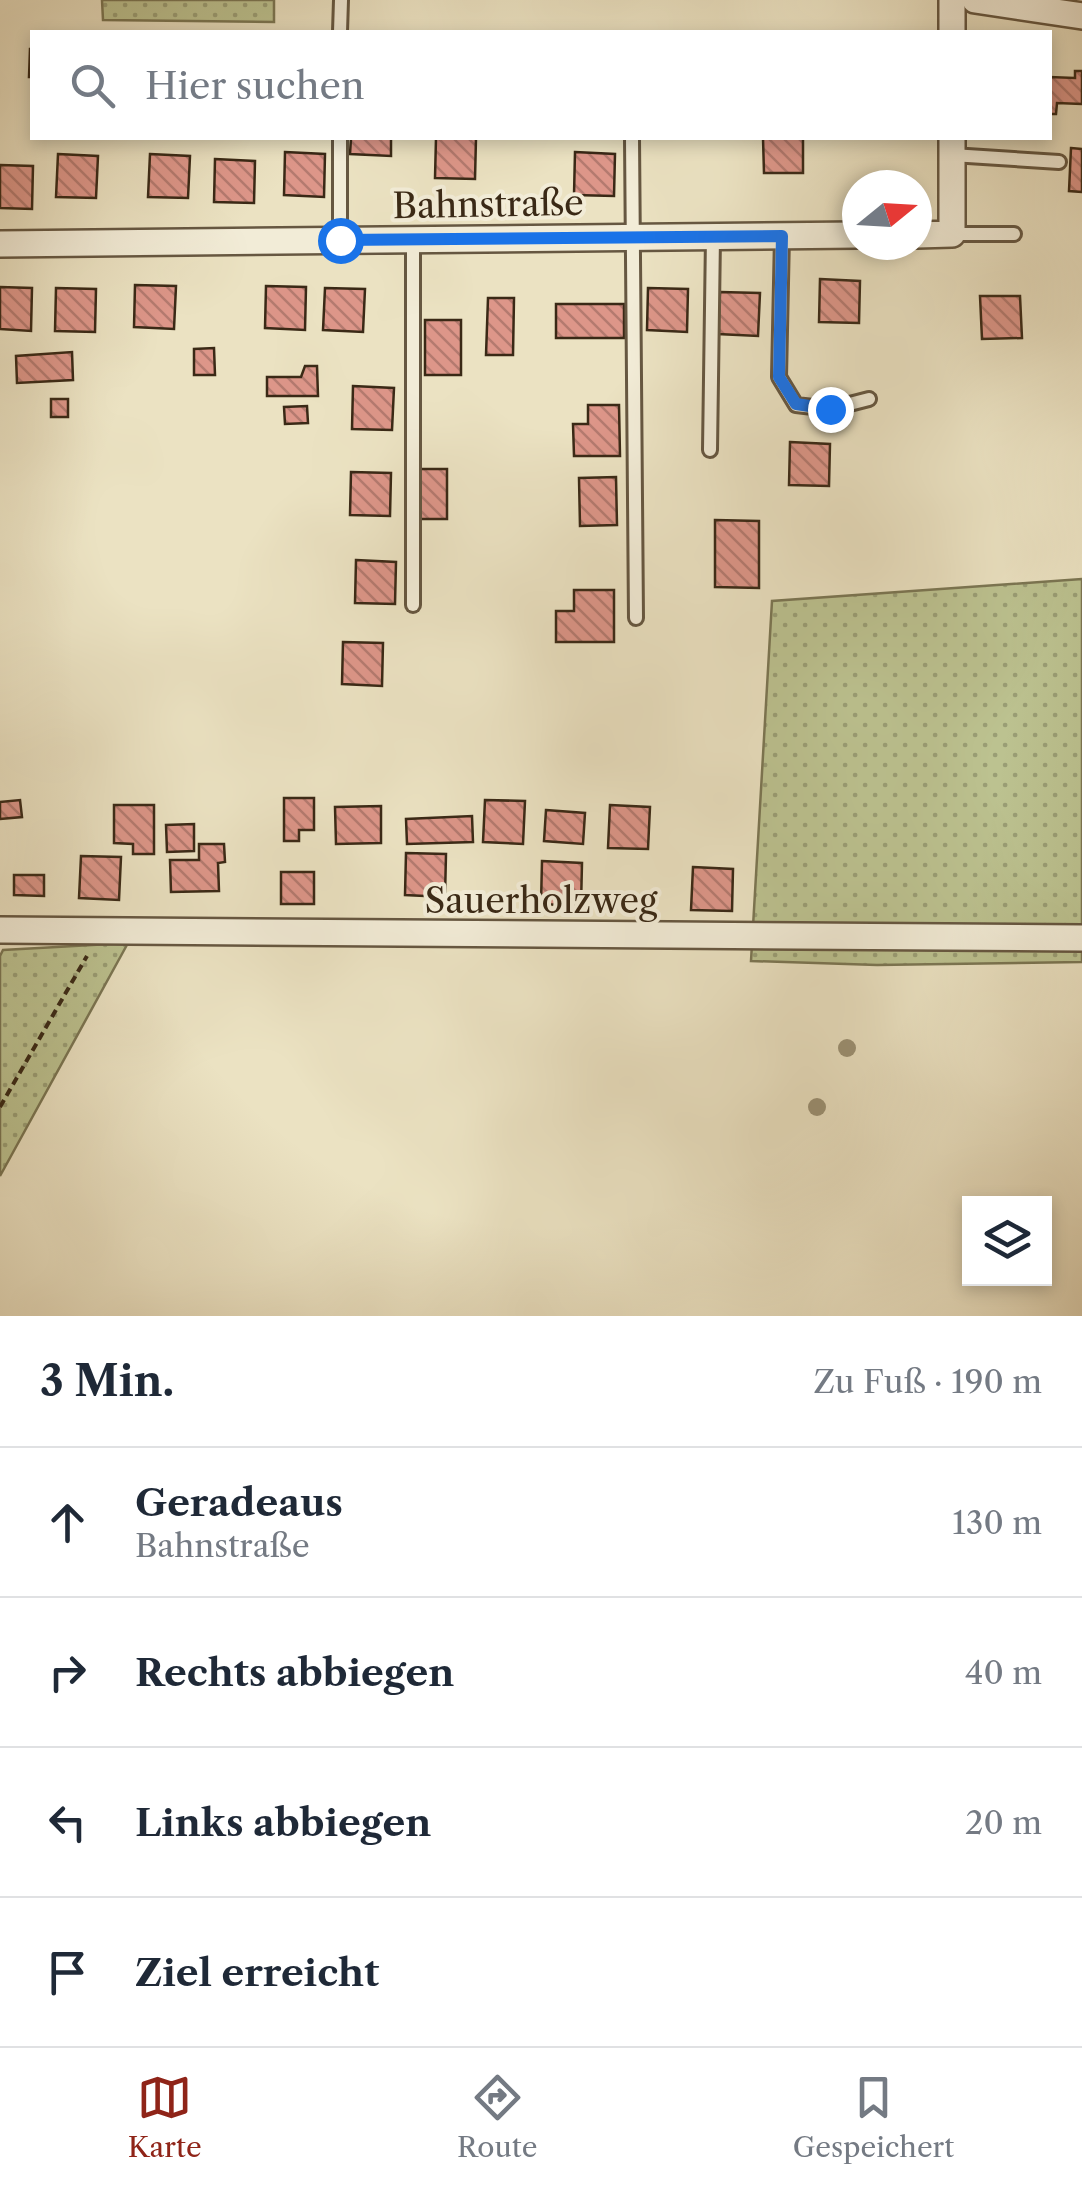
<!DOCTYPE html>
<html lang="de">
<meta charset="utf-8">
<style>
:root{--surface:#fff;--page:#f2f2f3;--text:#1f2937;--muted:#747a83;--line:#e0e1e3;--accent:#8f2418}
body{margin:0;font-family:"Libre Caslon Text",serif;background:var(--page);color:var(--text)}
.controls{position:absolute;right:30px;bottom:30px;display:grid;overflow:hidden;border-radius:0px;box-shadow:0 5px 15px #0003}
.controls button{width:90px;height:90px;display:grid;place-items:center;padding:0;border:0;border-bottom:2px solid var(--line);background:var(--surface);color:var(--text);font:50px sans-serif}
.compass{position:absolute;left:842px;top:170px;width:90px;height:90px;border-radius:50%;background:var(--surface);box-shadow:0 5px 15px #0003;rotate:72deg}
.stop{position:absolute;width:30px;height:30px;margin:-22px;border:8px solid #1a73e8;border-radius:50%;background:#fff}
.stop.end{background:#1a73e8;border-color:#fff;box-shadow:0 2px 10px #0008}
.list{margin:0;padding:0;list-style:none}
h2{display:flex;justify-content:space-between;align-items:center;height:130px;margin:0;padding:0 40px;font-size:42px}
h2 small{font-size:32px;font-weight:400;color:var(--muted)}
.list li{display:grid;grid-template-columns:65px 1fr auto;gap:30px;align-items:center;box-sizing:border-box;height:150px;padding:0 40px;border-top:2px solid var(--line)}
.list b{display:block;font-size:38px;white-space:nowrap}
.list p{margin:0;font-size:32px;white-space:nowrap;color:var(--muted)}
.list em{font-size:32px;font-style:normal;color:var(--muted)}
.icon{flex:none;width:55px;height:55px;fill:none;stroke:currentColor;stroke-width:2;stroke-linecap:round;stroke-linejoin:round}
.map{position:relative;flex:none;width:1082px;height:1316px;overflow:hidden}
.search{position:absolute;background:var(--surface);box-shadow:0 5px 15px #0003;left:30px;right:30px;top:30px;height:110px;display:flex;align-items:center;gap:25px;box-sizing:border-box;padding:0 35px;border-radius:0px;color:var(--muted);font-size:38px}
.sheet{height:730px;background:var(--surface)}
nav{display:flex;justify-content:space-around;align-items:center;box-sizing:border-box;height:140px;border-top:2px solid var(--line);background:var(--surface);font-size:28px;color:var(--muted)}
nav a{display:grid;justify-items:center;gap:5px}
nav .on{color:var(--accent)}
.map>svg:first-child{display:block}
</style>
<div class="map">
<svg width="1082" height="1316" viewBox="0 0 1082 1316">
<defs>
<pattern id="grass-dots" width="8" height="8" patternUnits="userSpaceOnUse" patternTransform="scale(2.5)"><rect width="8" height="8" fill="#bcc290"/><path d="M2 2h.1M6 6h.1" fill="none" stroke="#9a9e75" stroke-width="1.8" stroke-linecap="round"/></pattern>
<pattern id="building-back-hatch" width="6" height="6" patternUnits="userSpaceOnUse" patternTransform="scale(2.5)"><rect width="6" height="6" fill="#dd9689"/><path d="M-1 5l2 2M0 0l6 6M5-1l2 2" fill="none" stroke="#b47a6f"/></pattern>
</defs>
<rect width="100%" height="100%" fill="#ebe2c2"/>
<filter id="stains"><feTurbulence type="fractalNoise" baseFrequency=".002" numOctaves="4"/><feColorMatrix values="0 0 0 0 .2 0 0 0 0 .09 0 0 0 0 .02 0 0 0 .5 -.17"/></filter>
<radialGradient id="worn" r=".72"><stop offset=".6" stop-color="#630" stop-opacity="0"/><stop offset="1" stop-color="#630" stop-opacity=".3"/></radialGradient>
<!-- grass -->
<g fill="url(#grass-dots)" stroke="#7b7653" stroke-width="2.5">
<polygon points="102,0 274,0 274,22 103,20"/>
<polygon points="1082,579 1082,962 877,965 751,961 772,601"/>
<polygon points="128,943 0,1176 0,956 3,950"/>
</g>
<!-- building -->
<g fill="url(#building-back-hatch)" stroke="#3a2916" stroke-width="2.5">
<polygon points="30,49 32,49 32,77 29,77"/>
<polygon points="1075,71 1082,71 1082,104 1057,103 1056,114 1050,114 1050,77 1075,78"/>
<polygon points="351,138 391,138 391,156 350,154"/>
<polygon points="436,138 476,138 475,179 435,178"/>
<polygon points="763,138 803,138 803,173 764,173"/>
<polygon points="1071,148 1082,149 1082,192 1069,191"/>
<polygon points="285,152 325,154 324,197 284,195"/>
<polygon points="575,152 615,154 614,196 574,195"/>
<polygon points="58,154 98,156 96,198 56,197"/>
<polygon points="150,154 190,156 188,198 148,197"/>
<polygon points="215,159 255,161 254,203 214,202"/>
<polygon points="0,165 33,166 32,209 0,208"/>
<polygon points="820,279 860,281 859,323 819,322"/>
<polygon points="135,285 176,286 174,329 134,327"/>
<polygon points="266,286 306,287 305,330 265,328"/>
<polygon points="0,287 32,288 31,331 0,329"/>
<polygon points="56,288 96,289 95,332 55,331"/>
<polygon points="325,288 365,289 363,332 323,330"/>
<polygon points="648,288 688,289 687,332 647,330"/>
<polygon points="720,292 760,293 758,336 718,334"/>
<polygon points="980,296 1020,296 1022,338 982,339"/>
<polygon points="488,298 514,298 513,355 486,355"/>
<rect x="556" y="304" width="68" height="34"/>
<rect x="425" y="320" width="36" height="55"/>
<polygon points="214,348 215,375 194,375 194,349"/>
<polygon points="72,352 73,380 17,383 16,356"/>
<polygon points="305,366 317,366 318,396 267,396 267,377 301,377"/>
<polygon points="353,386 394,388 392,430 352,429"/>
<rect x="51" y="399" width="17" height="18"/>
<polygon points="588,405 619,405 620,456 574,456 573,424 588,424"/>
<polygon points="307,406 308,423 285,424 284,407"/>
<polygon points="790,442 830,444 829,486 789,485"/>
<rect x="420" y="469" width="27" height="50"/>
<polygon points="351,472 391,473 390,516 350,515"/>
<polygon points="616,477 617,525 580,526 579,478"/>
<polygon points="715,520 759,521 759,588 715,587"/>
<polygon points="356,560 396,562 395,604 355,603"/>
<polygon points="574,590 614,590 614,642 556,642 556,611 574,611"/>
<polygon points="343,642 383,643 382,686 342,684"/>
<polygon points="284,798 314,798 314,830 299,830 299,841 284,841"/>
<polygon points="20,800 22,817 0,819 0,802"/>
<polygon points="485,800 525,801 523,844 483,842"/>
<polygon points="114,805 154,805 154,854 133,854 133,844 114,843"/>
<polygon points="610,805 650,807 648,849 608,848"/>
<polygon points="381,806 381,843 336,844 335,807"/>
<polygon points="546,810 585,813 583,844 544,841"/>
<polygon points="472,816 473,842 407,844 406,819"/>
<polygon points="194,824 194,851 167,852 166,825"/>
<polygon points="199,844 224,844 225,862 218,863 219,891 171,892 170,860 199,860"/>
<polygon points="406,853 446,854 445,897 405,895"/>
<polygon points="81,856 121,857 119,900 79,898"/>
<polygon points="542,861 582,863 581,906 541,904"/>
<polygon points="693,867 733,869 732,911 691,910"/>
<rect x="281" y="872" width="33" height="32"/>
<polygon points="14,875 44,875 44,896 14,895"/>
</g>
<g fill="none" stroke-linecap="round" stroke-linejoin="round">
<!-- service casing -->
<g stroke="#665741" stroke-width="18">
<g id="service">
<polyline points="340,32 341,0"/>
<polyline points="632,138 636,618"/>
<polyline points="952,155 1059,162"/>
<polyline points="952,234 1014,234"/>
<polyline points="782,236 779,377 796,405 830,409 869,399"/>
<polyline points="413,239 413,605"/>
<polyline points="340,240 340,138"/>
<polyline points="710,450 713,237"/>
</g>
</g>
<!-- minor casing -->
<g stroke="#665741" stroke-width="30">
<g id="minor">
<polyline points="952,0 952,32"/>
<polyline points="975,0 1082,16"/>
<polyline points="917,235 952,234 952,138"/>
<polyline points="0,244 857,235"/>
<polyline points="0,930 1082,938"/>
</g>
</g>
<!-- path -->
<polyline stroke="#3a2916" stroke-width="4" stroke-dasharray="8 5" stroke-linecap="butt" points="0,1107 87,956"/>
<!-- service -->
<use href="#service" stroke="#f2ecd7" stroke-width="12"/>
<!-- minor -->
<use href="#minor" stroke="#f2ecd7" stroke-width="25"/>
</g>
<!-- trees -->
<g fill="#9b9174">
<circle cx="847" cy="1048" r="9"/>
<circle cx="817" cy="1107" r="9"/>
</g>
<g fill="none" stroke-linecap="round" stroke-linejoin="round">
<!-- route -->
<polyline stroke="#1a73e8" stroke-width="12" points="340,240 782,236 779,377 796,404 830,409"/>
</g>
<g text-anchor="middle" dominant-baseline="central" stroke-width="8" stroke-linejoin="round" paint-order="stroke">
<!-- street labels -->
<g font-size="35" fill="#3a2916" stroke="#f2ecd7">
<text transform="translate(488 204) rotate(-1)">Bahnstraße</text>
<text x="541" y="900">Sauerholzweg</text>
</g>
</g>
<rect width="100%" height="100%" filter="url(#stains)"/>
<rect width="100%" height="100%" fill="url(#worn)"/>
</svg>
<div class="controls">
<button><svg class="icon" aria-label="layers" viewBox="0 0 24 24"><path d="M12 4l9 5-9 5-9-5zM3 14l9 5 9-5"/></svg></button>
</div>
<svg class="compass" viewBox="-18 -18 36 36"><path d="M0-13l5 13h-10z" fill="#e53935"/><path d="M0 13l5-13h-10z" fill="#747a83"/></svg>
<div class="stop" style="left:340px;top:240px"></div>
<div class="stop end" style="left:830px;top:409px"></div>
<div class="search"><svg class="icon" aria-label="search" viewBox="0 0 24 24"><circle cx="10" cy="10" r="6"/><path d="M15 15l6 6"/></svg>Hier suchen</div>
</div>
<section class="sheet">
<h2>3 Min.<small>Zu Fuß · 190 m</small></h2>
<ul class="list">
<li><svg class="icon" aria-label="ahead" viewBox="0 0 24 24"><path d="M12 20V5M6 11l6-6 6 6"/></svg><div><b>Geradeaus</b><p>Bahnstraße</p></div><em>130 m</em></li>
<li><svg class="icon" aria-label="right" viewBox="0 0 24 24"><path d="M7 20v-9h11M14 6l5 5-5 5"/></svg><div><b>Rechts abbiegen</b></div><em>40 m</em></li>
<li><svg class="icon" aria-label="left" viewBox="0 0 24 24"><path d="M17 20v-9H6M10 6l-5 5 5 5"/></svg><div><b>Links abbiegen</b></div><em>20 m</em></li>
<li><svg class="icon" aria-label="arrive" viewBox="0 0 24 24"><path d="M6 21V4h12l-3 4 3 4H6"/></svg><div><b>Ziel erreicht</b></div></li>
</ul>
</section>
<nav>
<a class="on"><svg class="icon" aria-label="map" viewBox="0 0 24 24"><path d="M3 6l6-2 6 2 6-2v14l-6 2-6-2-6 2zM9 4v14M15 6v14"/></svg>Karte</a>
<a><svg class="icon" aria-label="directions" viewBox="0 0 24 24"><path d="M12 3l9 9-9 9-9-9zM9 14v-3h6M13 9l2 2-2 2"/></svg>Route</a>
<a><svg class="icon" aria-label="saved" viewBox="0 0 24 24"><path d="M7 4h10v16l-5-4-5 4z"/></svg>Gespeichert</a>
</nav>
